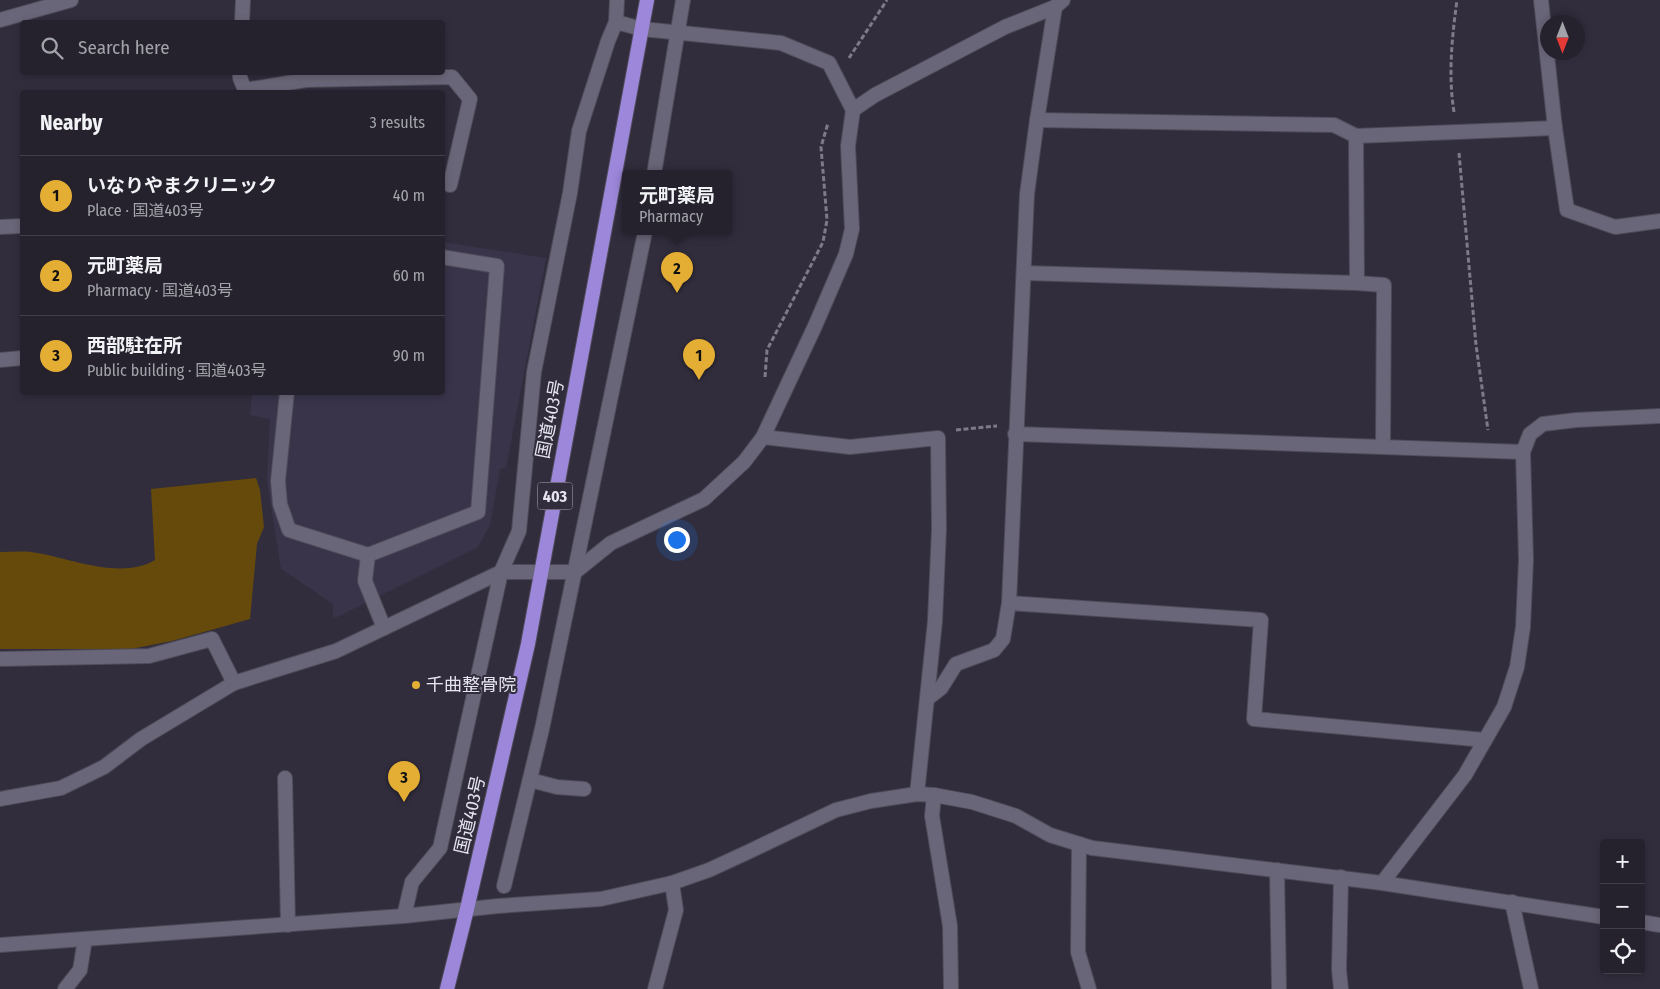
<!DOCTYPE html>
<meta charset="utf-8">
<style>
:root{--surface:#25222e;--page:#312f3a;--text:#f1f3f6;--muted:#a3a4aa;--line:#423f4a;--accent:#e4ae35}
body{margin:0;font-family:"Fira Sans Condensed","Noto Sans JP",sans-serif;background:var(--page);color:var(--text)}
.controls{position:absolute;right:15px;bottom:15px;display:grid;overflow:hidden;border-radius:5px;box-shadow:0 2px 8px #0003}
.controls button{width:45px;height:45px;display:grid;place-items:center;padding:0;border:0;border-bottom:1px solid var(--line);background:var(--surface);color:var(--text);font:25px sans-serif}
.compass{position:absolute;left:1540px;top:15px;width:45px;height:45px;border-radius:50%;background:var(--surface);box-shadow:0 2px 8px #0003;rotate:180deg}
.you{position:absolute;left:676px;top:539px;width:18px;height:18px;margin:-12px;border:4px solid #fff;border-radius:50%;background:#1a73e8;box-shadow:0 0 0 8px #1a73e833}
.badge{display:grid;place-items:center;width:32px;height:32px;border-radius:50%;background:var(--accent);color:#111;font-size:16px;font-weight:700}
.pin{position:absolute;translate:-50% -41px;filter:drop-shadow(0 1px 2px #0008)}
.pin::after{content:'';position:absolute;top:26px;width:18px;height:15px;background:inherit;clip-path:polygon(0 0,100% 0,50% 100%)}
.popup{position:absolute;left:622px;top:170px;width:110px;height:65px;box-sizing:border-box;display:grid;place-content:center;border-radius:5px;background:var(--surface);filter:drop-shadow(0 1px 4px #0005);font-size:16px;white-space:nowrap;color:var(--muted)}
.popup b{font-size:19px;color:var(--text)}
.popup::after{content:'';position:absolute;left:50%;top:100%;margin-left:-10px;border:10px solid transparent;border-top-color:var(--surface)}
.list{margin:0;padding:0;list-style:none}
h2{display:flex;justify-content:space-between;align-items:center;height:65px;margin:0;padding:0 20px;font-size:21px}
h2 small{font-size:16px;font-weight:400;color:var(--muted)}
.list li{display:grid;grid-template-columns:32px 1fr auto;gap:15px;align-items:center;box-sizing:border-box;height:80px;padding:0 20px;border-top:1px solid var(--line)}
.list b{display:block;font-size:19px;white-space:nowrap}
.list p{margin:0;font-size:16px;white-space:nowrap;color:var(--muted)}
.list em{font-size:16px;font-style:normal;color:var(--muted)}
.icon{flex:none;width:28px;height:28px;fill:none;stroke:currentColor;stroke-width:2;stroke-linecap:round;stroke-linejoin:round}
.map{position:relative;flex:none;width:1660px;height:989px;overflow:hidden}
.search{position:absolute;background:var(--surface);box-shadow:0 2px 8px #0003;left:20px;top:20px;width:425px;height:55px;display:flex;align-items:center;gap:12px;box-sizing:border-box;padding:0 18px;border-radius:5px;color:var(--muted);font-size:19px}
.panel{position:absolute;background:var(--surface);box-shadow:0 2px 8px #0003;left:20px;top:90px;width:425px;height:305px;border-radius:5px}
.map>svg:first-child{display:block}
</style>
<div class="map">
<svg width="1660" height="989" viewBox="0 0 1660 989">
<rect width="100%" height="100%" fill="#312d3d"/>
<!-- built -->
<polygon fill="#39344a" points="443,242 546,258 506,468 500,469 490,525 478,547 333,619 333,604 281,569 267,481 270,419 250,415 252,393 442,392"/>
<!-- green -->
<path fill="#654a0b" d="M256,478L260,490L264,527L257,544L250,619L172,641L131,649H0V552C10,552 21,551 31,552C69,557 119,581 155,560L151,489Z"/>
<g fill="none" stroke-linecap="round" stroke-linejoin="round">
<!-- service casing -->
<g stroke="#4e4b59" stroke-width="16">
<g id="service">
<polyline points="287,392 278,481 280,504 289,530 368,555 478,512 497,266 442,257"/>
<polyline points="368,555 365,581 384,628"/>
<polyline points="1079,844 1078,952 1089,989"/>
<polyline points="1512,902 1531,989"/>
<polyline points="1341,989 1339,970 1341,877"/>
</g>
</g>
<!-- minor casing -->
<g stroke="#4e4b59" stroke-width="16">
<g id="minor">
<polyline points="617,0 616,22 642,29 781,43 829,63 853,110"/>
<polyline points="1541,0 1555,128 1567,210 1615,227 1660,221"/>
<polyline points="0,20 71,0"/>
<polyline points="242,22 243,0"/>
<polyline points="240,72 240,78 245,90 306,80 452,77 470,99 450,185"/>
<polyline points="1037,120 1334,125 1356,136 1357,283"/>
<polyline points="1356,136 1555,128"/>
<polyline points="654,174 683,0"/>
<polyline points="0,227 22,226"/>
<polyline points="1025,273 1357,283 1384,285 1383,447"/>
<polyline points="0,360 22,358"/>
<polyline points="1015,434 1523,452"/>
<polyline points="763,437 850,447 938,438 939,529 935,621 917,794"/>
<polyline points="1009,603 1261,620 1254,719 1485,740"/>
<polyline points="0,659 149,656 212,639 234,683"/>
<polyline points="927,699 941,688 956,664 994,650 1003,639 1009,603 1027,194 1037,120 1055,7"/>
<polyline points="285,778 288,925"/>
<polyline points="530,780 557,787 584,789"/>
<polyline points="934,795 932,816 950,926 951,989"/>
<polyline points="0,799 61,788 104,767 141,739 234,683 336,651 501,572 575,572 611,543 704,499 744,462 763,437 815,326 846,254 852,229 848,146 853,110 875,95 1005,27 1055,7 1063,0"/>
<polyline points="1277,870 1279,989"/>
<polyline points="1382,883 1465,775 1504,707 1517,667 1523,627 1526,560 1523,452 1530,434 1543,424 1576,420 1660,416"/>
<polyline points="504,886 542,729 645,232"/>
<polyline points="404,916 412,882 440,848 501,572 519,531 534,372 570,193 579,131 608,41 616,22"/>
<polyline points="65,989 80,970 85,939"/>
<polyline points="655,989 676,910 672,883"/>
</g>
</g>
<!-- tertiary casing -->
<g stroke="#4e4b59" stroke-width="16">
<g id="tertiary">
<polyline points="1641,922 1660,925"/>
<polyline points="0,945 404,916 498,906 601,899 672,883 709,870 748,852 836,810 871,801 917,794 934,795 972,802 1016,816 1050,835 1092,848 1382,883 1604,917"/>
</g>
</g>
<!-- trunk casing -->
<g stroke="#4e4b59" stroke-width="16">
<polyline id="trunk" points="447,989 467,909 528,644 647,0"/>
</g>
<!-- path -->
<g stroke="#7e7b89" stroke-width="3" stroke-dasharray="5 2.5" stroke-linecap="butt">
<polyline points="849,58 887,0"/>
<path d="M1454,112C1448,75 1452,37 1457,0"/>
<polyline points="1459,153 1476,345 1488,430"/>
<polyline points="765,377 767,350 823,242 827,220 821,147 828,123"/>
<polyline points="956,430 997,426"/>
</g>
<!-- service -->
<use href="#service" stroke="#6a6679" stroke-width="14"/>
<!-- minor -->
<use href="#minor" stroke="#6a6679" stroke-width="14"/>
<!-- tertiary -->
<use href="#tertiary" stroke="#6a6679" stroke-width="14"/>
<!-- trunk -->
<use href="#trunk" stroke="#9d87da" stroke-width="14"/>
</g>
<!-- markers -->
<circle fill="#e4ae35" stroke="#312d3d" stroke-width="2" cx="416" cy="685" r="5"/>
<g text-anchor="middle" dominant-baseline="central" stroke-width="4" stroke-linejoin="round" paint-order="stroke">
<!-- shield labels -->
<rect fill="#312d3d" stroke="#b0adba" stroke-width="1" x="537.5" y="482.5" width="35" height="27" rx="4"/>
<g font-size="16" font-weight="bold" fill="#e6e4ef">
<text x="555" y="496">403</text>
</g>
<!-- street labels -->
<g font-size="18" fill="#e6e4ef" stroke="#312d3d">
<text transform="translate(550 419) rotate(-79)">国道403号</text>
<text transform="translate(470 815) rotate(-77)">国道403号</text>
</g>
<!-- poi labels -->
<g font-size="18" fill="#e6e4ef" stroke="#312d3d" text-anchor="start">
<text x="426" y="685">千曲整骨院</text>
</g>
</g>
</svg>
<div class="controls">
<button>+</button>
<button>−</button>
<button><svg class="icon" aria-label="locate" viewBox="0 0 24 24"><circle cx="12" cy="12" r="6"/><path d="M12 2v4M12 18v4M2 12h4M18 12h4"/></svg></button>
</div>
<svg class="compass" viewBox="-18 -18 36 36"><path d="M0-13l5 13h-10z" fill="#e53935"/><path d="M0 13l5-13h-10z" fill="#a3a4aa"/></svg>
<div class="you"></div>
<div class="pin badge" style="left:699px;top:380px">1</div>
<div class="pin badge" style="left:677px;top:293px">2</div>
<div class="popup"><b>元町薬局</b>Pharmacy</div>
<div class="pin badge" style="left:404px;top:802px">3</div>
<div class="search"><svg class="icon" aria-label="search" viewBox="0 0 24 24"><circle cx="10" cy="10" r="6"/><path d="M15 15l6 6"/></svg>Search here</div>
<section class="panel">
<h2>Nearby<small>3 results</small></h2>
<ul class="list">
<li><span class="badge">1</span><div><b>いなりやまクリニック</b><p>Place · 国道403号</p></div><em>40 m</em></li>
<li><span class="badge">2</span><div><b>元町薬局</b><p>Pharmacy · 国道403号</p></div><em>60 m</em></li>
<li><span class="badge">3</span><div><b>西部駐在所</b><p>Public building · 国道403号</p></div><em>90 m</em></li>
</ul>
</section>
</div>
